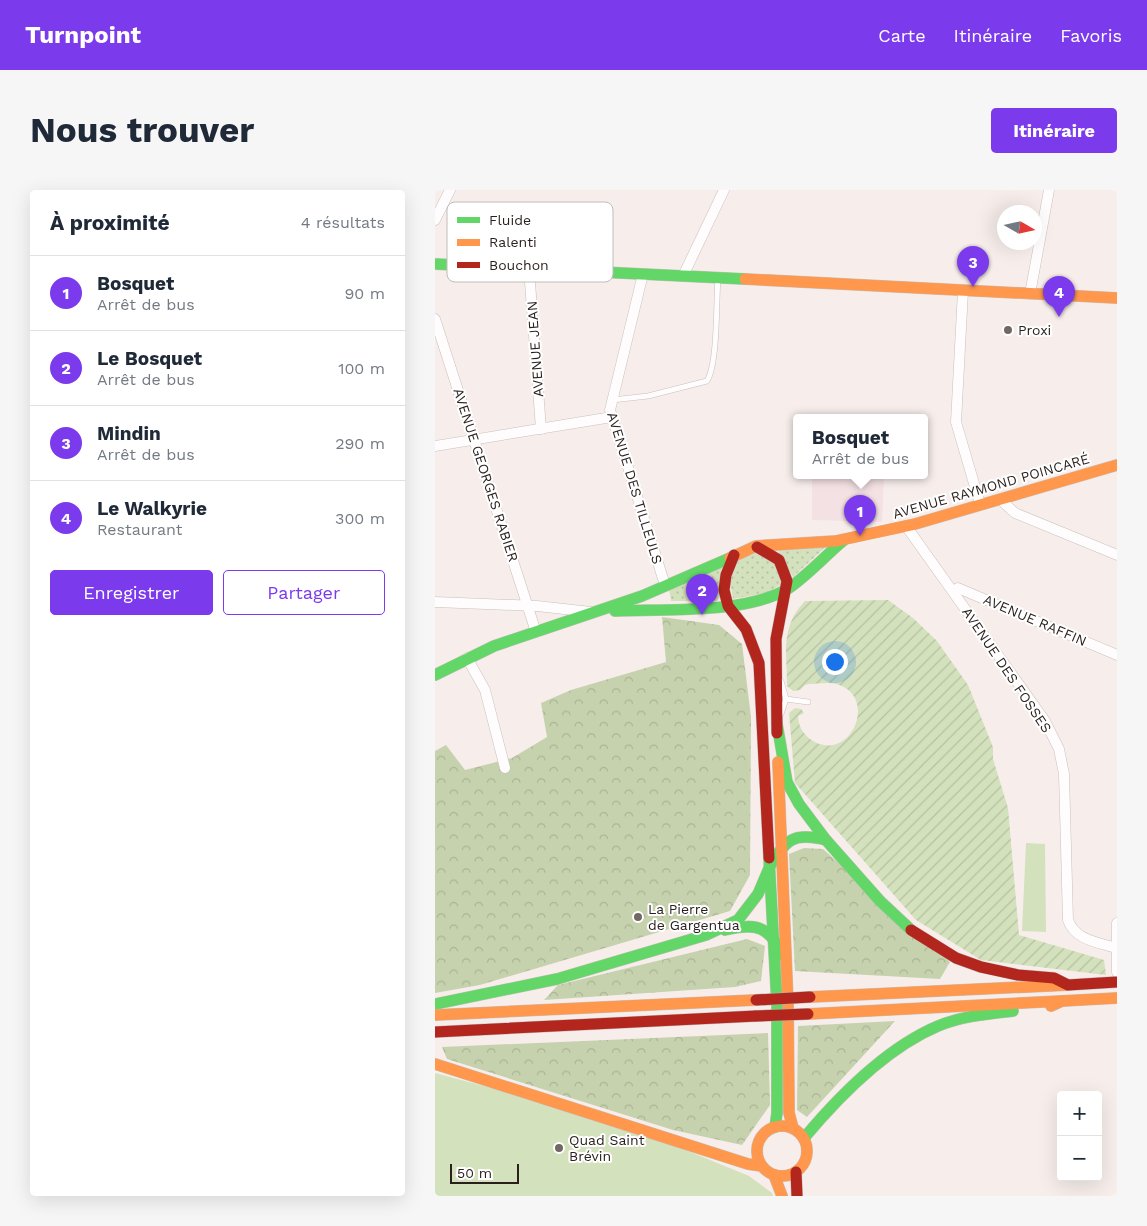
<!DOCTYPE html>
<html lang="fr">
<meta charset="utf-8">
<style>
:root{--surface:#fff;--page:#f6f6f7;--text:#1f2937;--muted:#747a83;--line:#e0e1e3;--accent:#7c3aed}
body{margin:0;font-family:"Work Sans",sans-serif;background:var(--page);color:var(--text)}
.controls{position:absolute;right:15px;bottom:15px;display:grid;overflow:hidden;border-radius:5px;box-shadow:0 5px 20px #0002}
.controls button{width:45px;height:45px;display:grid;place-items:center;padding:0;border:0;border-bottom:1px solid var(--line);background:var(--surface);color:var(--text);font:25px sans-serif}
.compass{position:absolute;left:562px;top:15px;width:45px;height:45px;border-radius:50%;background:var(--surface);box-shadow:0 5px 20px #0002;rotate:99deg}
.scale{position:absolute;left:15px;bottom:12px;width:69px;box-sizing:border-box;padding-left:5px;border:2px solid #291f1c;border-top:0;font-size:14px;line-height:18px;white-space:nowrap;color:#291f1c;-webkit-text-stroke:4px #fff;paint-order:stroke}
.you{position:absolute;left:399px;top:471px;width:18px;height:18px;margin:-12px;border:4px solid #fff;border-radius:50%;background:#1a73e8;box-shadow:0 0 0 8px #1a73e833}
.badge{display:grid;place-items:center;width:32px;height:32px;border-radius:50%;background:var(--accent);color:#fff;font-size:16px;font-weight:700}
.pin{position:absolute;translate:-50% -41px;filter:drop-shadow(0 1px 2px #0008)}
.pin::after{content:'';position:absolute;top:26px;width:18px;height:15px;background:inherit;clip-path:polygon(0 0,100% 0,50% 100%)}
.popup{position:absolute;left:358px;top:224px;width:135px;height:65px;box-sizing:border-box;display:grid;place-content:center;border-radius:5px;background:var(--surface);filter:drop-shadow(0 1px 4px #0005);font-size:16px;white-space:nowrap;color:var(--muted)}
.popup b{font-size:19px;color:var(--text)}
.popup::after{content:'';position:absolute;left:50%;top:100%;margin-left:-10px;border:10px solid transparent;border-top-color:var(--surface)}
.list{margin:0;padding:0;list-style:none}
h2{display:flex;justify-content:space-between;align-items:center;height:65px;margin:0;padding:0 20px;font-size:21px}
h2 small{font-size:16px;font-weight:400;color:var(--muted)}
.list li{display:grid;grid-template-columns:32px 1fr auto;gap:15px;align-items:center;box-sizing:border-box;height:75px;padding:0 20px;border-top:1px solid var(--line)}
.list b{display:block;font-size:19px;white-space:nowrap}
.list p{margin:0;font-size:16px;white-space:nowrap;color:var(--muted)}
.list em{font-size:16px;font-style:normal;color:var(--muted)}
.actions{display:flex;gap:10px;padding:15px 20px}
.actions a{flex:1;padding:11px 0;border:1px solid var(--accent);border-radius:5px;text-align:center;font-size:18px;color:var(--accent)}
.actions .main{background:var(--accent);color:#fff}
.map{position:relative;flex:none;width:682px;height:1006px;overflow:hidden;border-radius:5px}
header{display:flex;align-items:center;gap:30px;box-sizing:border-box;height:70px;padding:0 25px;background:var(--accent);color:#fff}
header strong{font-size:24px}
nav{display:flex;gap:28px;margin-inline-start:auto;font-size:18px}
.intro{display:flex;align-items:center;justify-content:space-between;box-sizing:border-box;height:120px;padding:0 30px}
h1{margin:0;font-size:35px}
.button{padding:12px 22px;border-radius:5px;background:var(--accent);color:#fff;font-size:18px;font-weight:700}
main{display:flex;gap:30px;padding:0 30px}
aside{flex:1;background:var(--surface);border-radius:5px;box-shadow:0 5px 20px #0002}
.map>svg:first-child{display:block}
</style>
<header>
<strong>Turnpoint</strong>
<nav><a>Carte</a><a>Itinéraire</a><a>Favoris</a></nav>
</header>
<div class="intro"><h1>Nous trouver</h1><a class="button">Itinéraire</a></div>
<main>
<aside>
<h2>À proximité<small>4 résultats</small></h2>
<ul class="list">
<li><span class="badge">1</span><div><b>Bosquet</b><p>Arrêt de bus</p></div><em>90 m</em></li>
<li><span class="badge">2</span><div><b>Le Bosquet</b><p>Arrêt de bus</p></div><em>100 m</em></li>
<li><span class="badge">3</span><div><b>Mindin</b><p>Arrêt de bus</p></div><em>290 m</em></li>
<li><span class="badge">4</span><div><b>Le Walkyrie</b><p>Restaurant</p></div><em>300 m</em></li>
</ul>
<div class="actions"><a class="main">Enregistrer</a><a>Partager</a></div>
</aside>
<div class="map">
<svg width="682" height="1006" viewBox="0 0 682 1006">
<defs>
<pattern id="grass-dots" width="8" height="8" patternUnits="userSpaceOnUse" patternTransform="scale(1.25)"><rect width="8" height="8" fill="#d4e1bd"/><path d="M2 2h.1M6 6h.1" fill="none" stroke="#b6c1a2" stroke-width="1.8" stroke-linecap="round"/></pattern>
<pattern id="forest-crowns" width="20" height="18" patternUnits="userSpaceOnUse" patternTransform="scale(1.25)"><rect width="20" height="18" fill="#c6d2ae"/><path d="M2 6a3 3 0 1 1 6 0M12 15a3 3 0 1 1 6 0" fill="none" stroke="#aab495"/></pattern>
<pattern id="garden-furrows" width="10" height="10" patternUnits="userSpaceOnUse" patternTransform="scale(1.25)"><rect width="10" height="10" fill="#d4e1bd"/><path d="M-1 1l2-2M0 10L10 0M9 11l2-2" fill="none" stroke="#b6c1a2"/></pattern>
</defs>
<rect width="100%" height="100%" fill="#f7eeeb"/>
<!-- education -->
<polygon fill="#f4e1e3" points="377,285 449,285 447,332 377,330"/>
<!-- grass -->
<g fill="url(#grass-dots)">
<polygon points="395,353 358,387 342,359"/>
<polygon points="320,363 341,372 347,394 332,403 298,409 295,392 304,369"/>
<polygon points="287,376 284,408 282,411 236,411 234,399"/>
</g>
<!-- forest -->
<g fill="url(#forest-crowns)">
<polygon points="227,427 284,435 307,454 316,527 315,685 295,721 45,795 0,803 0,561 11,555 30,580 77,568 112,547 106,513 136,500 231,472"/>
<polygon points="369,658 388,659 515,772 505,789 360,781 354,664"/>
<polygon points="312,749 330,756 326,791 300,797 109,810 123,795"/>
<polygon points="460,831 372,927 362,920 363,836"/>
<polygon points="333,843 335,915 307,955 238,940 12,869 7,857"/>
</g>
<!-- garden -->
<path fill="url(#garden-furrows)" d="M453,410L478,428L502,451L533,495L558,557V569L573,618L584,745L669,770L671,785L546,770L481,730L360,593L354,523L360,518L366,519L369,523L363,526C363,534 367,543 375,549C414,577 446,506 401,494C393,492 383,494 374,494L370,495L365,500L358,501L352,496C352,463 345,437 370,411Z"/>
<!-- pitch -->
<g fill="#d4e1bd">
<polygon points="591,653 610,654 611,742 587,741"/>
<polygon points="0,883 180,931 314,986 337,1003 338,1006 0,1006"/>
</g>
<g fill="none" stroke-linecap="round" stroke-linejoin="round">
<!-- lane casing -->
<g stroke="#c8c0bd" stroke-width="6">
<g id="lane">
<path d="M177,210L213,206L272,191C283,173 281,112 283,88"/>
<polyline points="351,509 373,512"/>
<polyline points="346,524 351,509 346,491"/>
</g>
</g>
<!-- street casing -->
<g stroke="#c8c0bd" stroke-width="11">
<g id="street">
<polyline points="0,30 15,0"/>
<polyline points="94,79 106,239"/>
<polyline points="208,84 175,220 230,395"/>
<polyline points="248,86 289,0"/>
<polyline points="528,101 521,232 545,314"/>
<polyline points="595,104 614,0"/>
<polyline points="0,129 101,442"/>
<polyline points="0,256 177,227"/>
<polyline points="567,309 569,313 580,323 682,365"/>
<path d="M471,336L610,531L624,559L629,584L633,730C640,750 662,752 681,758"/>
<polyline points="519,401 523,398 537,404 682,465"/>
<polyline points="0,412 102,416 156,422"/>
<polyline points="32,468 50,500 70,578"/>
<polyline points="682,733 682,782"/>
</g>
</g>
<!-- fast casing -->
<g stroke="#c8c0bd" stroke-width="12">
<g id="fast">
<polyline points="0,74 310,89"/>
<path d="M180,421C228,419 313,424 354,398C373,385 391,365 409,350"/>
<polyline points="0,485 59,456 207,406 295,368"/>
<polyline points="342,534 352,592 364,614 391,650 445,711 476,740"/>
<polyline points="334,668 342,815 342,923 340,937"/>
<path d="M335,676C351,649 359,642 391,650"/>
<path d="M290,740C324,732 333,737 350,767"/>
<polyline points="0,814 122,789 271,745 303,730 323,704 335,676"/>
<path d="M369,948C405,905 451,858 503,836C527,826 553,824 578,821"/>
</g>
</g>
<!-- slow casing -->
<g stroke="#c8c0bd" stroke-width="12">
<g id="slow">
<polyline points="310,89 682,108"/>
<polyline points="295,368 321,356 401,351 480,334 682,275"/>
<polyline points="343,572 353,815 354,923 358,938"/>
<polyline points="375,807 633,795"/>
<polyline points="616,816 627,811 682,808"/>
<polyline points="373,824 627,811"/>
<polyline points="0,825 321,810"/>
<polyline points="0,874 313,974 327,976"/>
<circle cx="347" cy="961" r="25"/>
<polyline points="339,985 347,1006"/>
</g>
</g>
<!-- jam casing -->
<g stroke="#c8c0bd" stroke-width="12">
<g id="jam">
<polyline points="322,357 344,370 352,391 341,449 342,543"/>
<polyline points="299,365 291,385 289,400 293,416 311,439 324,473 334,668"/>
<polyline points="476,740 521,768 546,777 583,785 619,788 633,795 682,792"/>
<polyline points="0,842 321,826"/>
<polyline points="361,982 362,1006"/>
</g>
</g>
<!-- lane -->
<use href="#lane" stroke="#fefcfc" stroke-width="5"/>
<!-- street -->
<use href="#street" stroke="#fefcfc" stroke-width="10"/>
<!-- fast -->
<use href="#fast" stroke="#63d668" stroke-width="11"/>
<!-- slow -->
<use href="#slow" stroke="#ff974d" stroke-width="11"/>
<!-- jam -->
<use href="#jam" stroke="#b3261e" stroke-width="11"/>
<!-- jam-bridge casing -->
<g stroke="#a9b4ab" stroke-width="12" stroke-linecap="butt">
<g id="jam-bridge">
<polyline points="321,810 375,807"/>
<polyline points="321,826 373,824"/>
</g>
</g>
<!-- jam-bridge -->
<use href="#jam-bridge" stroke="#b3261e" stroke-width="11"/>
</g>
<!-- markers -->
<g fill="#716764" stroke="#fff" stroke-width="2">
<circle cx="573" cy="140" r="5"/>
<circle cx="203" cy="727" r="5"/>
<circle cx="124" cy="958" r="5"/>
</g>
<g text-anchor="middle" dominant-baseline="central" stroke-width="4" stroke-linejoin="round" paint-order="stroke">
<!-- poi labels -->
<g font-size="14" fill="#291f1c" stroke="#fff" text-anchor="start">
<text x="583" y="140">Proxi</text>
<text x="213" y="719">La Pierre<tspan x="213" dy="16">de Gargentua</tspan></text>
<text x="134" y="950">Quad Saint<tspan x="134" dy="16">Brévin</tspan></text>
</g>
<!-- street labels -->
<g font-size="14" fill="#291f1c" stroke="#fff">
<text transform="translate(100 159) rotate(-94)">AVENUE JEAN</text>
<text transform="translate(51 285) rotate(72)">AVENUE GEORGES RABIER</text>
<text transform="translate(556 296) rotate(-16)">AVENUE RAYMOND POINCARÉ</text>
<text transform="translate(200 298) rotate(73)">AVENUE DES TILLEULS</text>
<text transform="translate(600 430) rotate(23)">AVENUE RAFFIN</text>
<text transform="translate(572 480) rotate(56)">AVENUE DES FOSSES</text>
</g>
</g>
<!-- legend -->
<rect x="12" y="12" width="166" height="80" rx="8" fill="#fff" stroke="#bfbcbb" stroke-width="1"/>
<rect x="22" y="27" width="23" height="6" fill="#63d668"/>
<rect x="22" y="49" width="23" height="7" fill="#ff974d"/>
<rect x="22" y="72" width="23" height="6" fill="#b3261e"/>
<g font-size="14" fill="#291f1c">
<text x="54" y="35">Fluide</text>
<text x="54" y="57">Ralenti</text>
<text x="54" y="80">Bouchon</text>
</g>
</svg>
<div class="controls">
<button>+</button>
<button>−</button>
</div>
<svg class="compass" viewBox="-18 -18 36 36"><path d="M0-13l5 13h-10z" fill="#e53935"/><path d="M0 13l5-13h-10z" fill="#747a83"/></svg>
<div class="scale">50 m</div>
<div class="you"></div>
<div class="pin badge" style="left:425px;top:346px">1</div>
<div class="popup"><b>Bosquet</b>Arrêt de bus</div>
<div class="pin badge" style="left:267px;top:425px">2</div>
<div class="pin badge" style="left:538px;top:97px">3</div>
<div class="pin badge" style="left:624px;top:127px">4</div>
</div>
</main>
